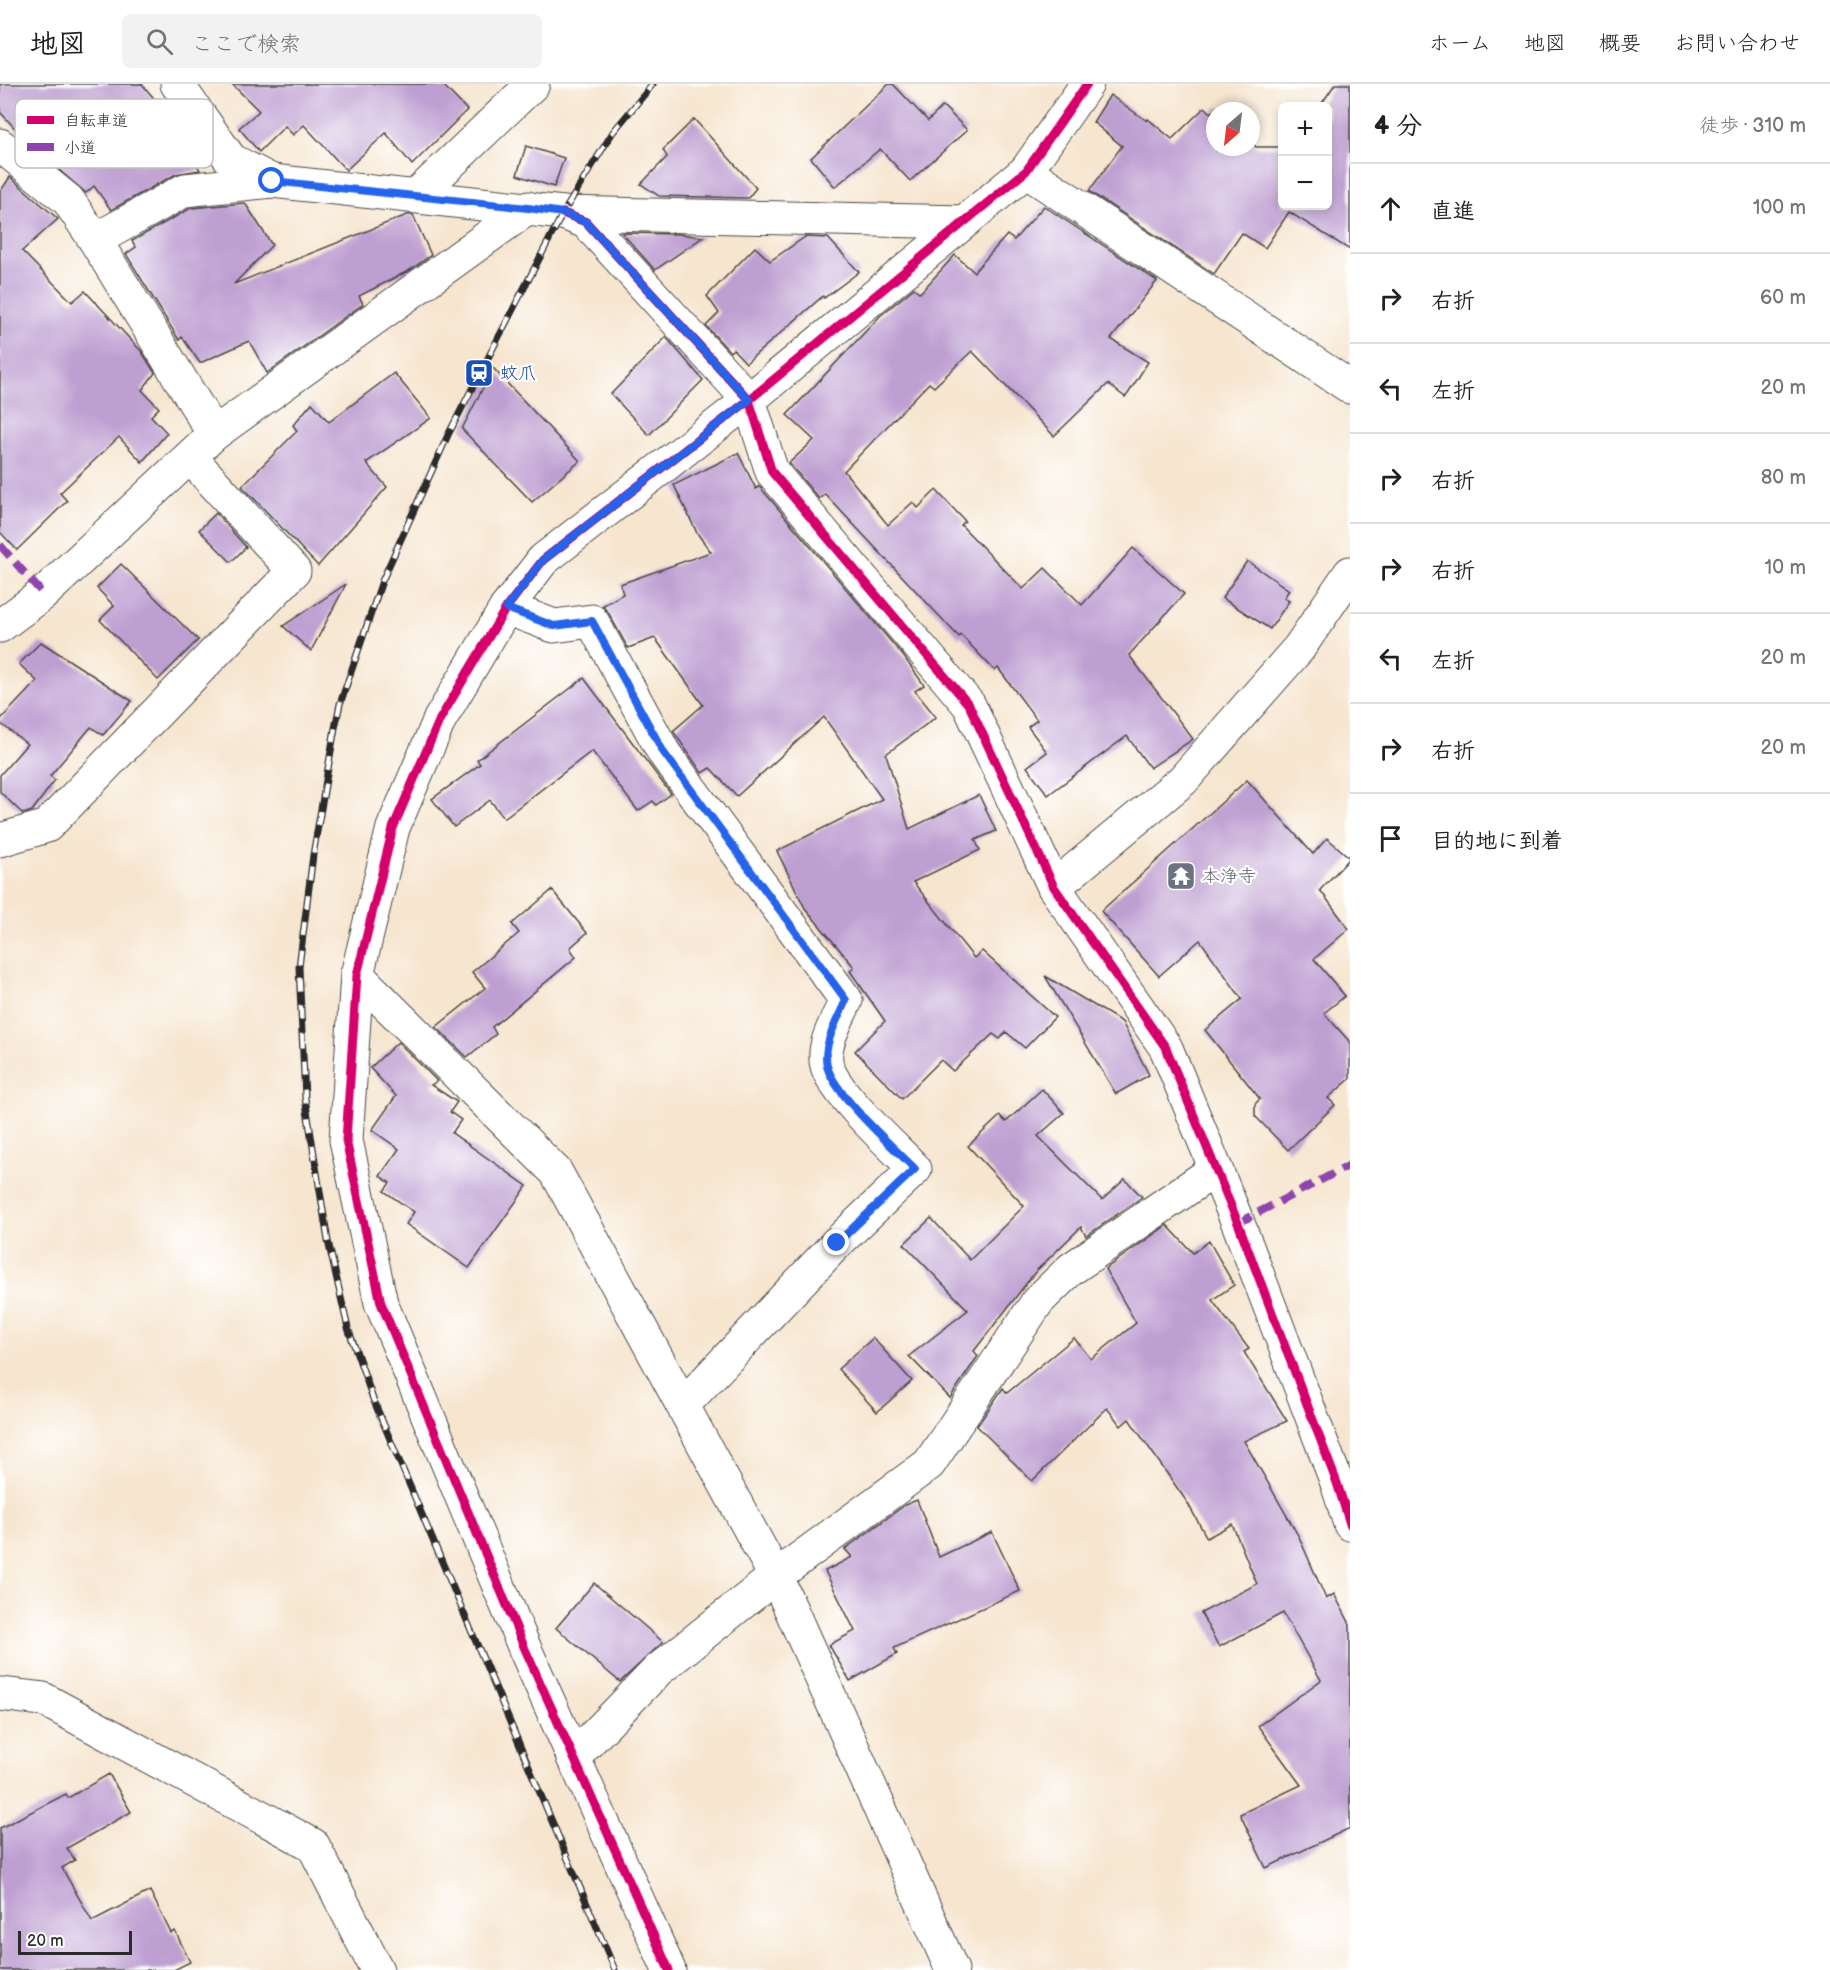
<!DOCTYPE html>
<html lang="ja">
<meta charset="utf-8">
<style>
:root{--surface:#fff;--page:#f2f2f2;--text:#202124;--muted:#757577;--line:#e0e0e0}
body{margin:0;font-family:"Balsamiq Sans","Klee One",sans-serif;background:var(--page);color:var(--text)}
.controls{position:absolute;right:18px;top:18px;display:grid;overflow:hidden;border-radius:9px;box-shadow:0 3px 9px #0003}
.controls button{width:54px;height:54px;display:grid;place-items:center;padding:0;border:0;border-bottom:2px solid var(--line);background:var(--surface);color:var(--text);font:30px sans-serif}
.compass{position:absolute;left:1206px;top:18px;width:54px;height:54px;border-radius:50%;background:var(--surface);box-shadow:0 3px 9px #0003;rotate:208deg}
.scale{position:absolute;left:18px;bottom:15px;width:114px;box-sizing:border-box;padding-left:6px;border:3px solid #2b2b2b;border-top:0;font-size:16px;line-height:21px;white-space:nowrap;color:#2b2b2b;-webkit-text-stroke:4px #fff;paint-order:stroke}
.stop{position:absolute;width:18px;height:18px;margin:-14px;border:4px solid #2563eb;border-radius:50%;background:#fff}
.stop.end{background:#2563eb;border-color:#fff;box-shadow:0 2px 6px #0008}
.list{margin:0;padding:0;list-style:none}
h2{display:flex;justify-content:space-between;align-items:center;height:78px;margin:0;padding:0 24px;font-size:26px}
h2 small{font-size:20px;font-weight:400;color:var(--muted)}
.list li{display:grid;grid-template-columns:39px 1fr auto;gap:18px;align-items:center;box-sizing:border-box;height:90px;padding:0 24px;border-top:2px solid var(--line)}
.list b{display:block;font-size:22px;white-space:nowrap}
.list em{font-size:20px;font-style:normal;color:var(--muted)}
.icon{flex:none;width:33px;height:33px;fill:none;stroke:currentColor;stroke-width:2;stroke-linecap:round;stroke-linejoin:round}
.map{position:relative;flex:none;width:1350px;height:1886px;overflow:hidden}
header{display:flex;align-items:center;gap:36px;box-sizing:border-box;height:84px;padding:0 30px;background:var(--surface);border-bottom:2px solid var(--line)}
header strong{font-size:28px}
nav{display:flex;gap:33px;margin-inline-start:auto;font-size:21px}
.search{width:420px;height:54px;background:var(--page);display:flex;align-items:center;gap:15px;box-sizing:border-box;padding:0 21px;border-radius:9px;color:var(--muted);font-size:22px}
main{display:flex}
aside{flex:1;background:var(--surface)}
.map>svg:first-child{display:block}
</style>
<header>
<strong>地図</strong>
<div class="search"><svg class="icon" aria-label="search" viewBox="0 0 24 24"><circle cx="10" cy="10" r="6"/><path d="M15 15l6 6"/></svg>ここで検索</div>
<nav><a>ホーム</a><a>地図</a><a>概要</a><a>お問い合わせ</a></nav>
</header>
<main>
<div class="map">
<svg width="1350" height="1886" viewBox="0 0 1350 1886">
<rect width="100%" height="100%" fill="#fff"/>
<filter id="ink" filterUnits="userSpaceOnUse"><feTurbulence type="fractalNoise" baseFrequency=".0167" numOctaves="2"/><feDisplacementMap in="SourceGraphic" scale="12" xChannelSelector="R" yChannelSelector="G"/><feConvolveMatrix kernelMatrix="1 2 1 2 8 2 1 2 1" color-interpolation-filters="sRGB"/></filter>
<filter id="wash" filterUnits="userSpaceOnUse"><feTurbulence type="fractalNoise" baseFrequency=".008" numOctaves="4" result="noise"/><feDisplacementMap in="SourceGraphic" scale="24" xChannelSelector="R" yChannelSelector="G"/><feGaussianBlur stdDeviation="1.35" result="paint"/><feColorMatrix in="noise" values="0 0 0 0 0 0 0 0 0 0 0 0 0 0 0 0 0 1.4 0 .05"/><feComposite in="paint" operator="in"/></filter>
<g filter="url(#wash)">
<rect width="100%" height="100%" fill="#f6e5cf"/>
<g id="blocks">
<!-- building -->
<g fill="#be9fd1">
<polygon points="0,0 142,0 172,36 200,86 176,90 111,126 94,102 86,109 32,63 0,28"/>
<polygon points="232,0 442,0 467,26 412,81 386,49 346,86 304,41 293,51 285,42 259,68 239,44 259,27"/>
<polygon points="889,0 893,0 928,37 943,22 967,46 910,97 880,65 835,103 811,74"/>
<polygon points="1335,0 1350,0 1350,166 1289,128 1265,164 1242,149 1214,190 1089,107 1122,62 1093,38 1110,11 1147,37 1148,35 1172,55 1205,23 1211,29 1218,23 1222,27 1215,27 1215,63 1251,63 1251,58 1256,63 1282,63 1282,122 1328,122 1328,22 1320,22"/>
<polygon points="694,35 756,104 748,114 659,112 641,100 667,73 663,66"/>
<polygon points="526,62 564,74 554,103 517,91"/>
<polygon points="10,93 58,135 22,167 72,218 85,207 142,268 155,289 142,306 159,324 151,332 167,349 142,378 119,353 60,409 67,417 17,466 0,448 0,108"/>
<polygon points="245,119 272,161 234,200 407,131 413,131 431,171 410,186 359,212 363,220 267,289 249,257 200,279 182,253 179,256 126,170 136,163 132,157 191,124"/>
<polygon points="1044,122 1157,197 1111,255 1148,278 1128,310 1125,313 1108,300 1054,352 972,267 934,303 929,299 844,387 888,441 913,418 918,424 936,406 965,437 961,441 1023,505 1045,484 1082,521 1133,464 1184,510 1129,571 1193,655 1150,684 1127,652 1048,711 1027,683 1047,668 1028,643 1037,636 998,584 995,587 961,551 959,553 825,410 819,415 789,379 814,356 787,331 880,232 914,204 920,209 955,171 974,188 1007,151 1014,156"/>
<polygon points="622,149 678,150 703,153 655,186"/>
<polygon points="805,153 828,154 859,188 824,214 823,212 746,279 733,265 730,268 706,242 719,229 707,212 755,163 770,177"/>
<polygon points="666,253 703,296 649,351 611,310"/>
<polygon points="493,284 580,377 532,418 462,345"/>
<polygon points="394,289 431,334 366,379 387,403 318,482 242,402 297,347 293,341 312,319 329,338"/>
<polygon points="738,369 756,405 759,402 904,573 924,601 915,607 936,633 886,670 909,745 979,711 996,747 975,756 980,766 913,798 974,874 982,867 1055,933 1025,964 1006,948 1000,955 993,950 953,987 941,976 902,1015 855,967 885,937 850,887 854,883 805,824 777,767 882,715 824,633 737,712 710,684 702,689 673,647 703,621 655,554 628,564 608,528 602,522 623,510 620,500 711,468 697,449 674,401"/>
<polygon points="216,429 246,463 231,478 199,446"/>
<polygon points="1247,477 1289,506 1284,514 1289,517 1270,545 1222,514"/>
<polygon points="121,480 198,556 158,596 100,536 114,522 97,504"/>
<polygon points="346,500 311,567 283,542"/>
<polygon points="41,558 132,617 103,651 91,643 50,692 55,696 32,727 23,730 0,708 0,691 27,660 0,639 0,636 37,597 19,580"/>
<polygon points="584,594 671,710 656,721 653,717 638,727 592,667 504,734 490,716 454,743 432,715 480,680 477,676"/>
<polygon points="1247,696 1313,770 1327,754 1350,774 1320,806 1349,845 1314,875 1345,912 1324,929 1350,958 1350,995 1328,1014 1335,1021 1288,1066 1255,1032 1255,1020 1260,1015 1205,946 1242,915 1200,856 1159,892 1101,827"/>
<polygon points="552,806 587,849 570,864 576,873 492,943 496,950 467,973 436,943 485,904 472,888 519,849 512,840"/>
<polygon points="1045,892 1122,938 1149,991 1116,1010"/>
<polygon points="398,958 437,997 431,1001 457,1018 450,1028 461,1036 452,1049 527,1102 469,1184 406,1140 414,1128 384,1107 390,1099 380,1092 399,1065 372,1046 396,1012 370,984"/>
<polygon points="1042,1005 1064,1029 1038,1052 1102,1116 1125,1095 1142,1113 1086,1152 1081,1143 1036,1187 974,1267 978,1272 950,1314 909,1272 968,1226 904,1160 931,1134 970,1176 1024,1122 968,1062 1000,1032 1006,1038"/>
<polygon points="1167,1141 1193,1169 1209,1157 1234,1201 1212,1216 1249,1265 1244,1268 1287,1337 1244,1357 1299,1453 1326,1515 1334,1510 1350,1540 1350,1744 1266,1784 1240,1730 1301,1701 1258,1642 1321,1596 1283,1529 1219,1563 1201,1529 1257,1500 1232,1440 1207,1454 1187,1418 1129,1335 1121,1342 1107,1324 1032,1397 977,1342 1003,1304 1007,1309 1074,1254 1091,1275 1136,1239 1105,1185"/>
<polygon points="873,1254 912,1297 877,1328 838,1285"/>
<polygon points="917,1416 939,1473 992,1448 1020,1507 894,1564 897,1570 850,1597 829,1561 855,1547 825,1487 852,1473 845,1465 905,1421"/>
<polygon points="594,1499 663,1558 620,1598 556,1544"/>
<polygon points="109,1690 131,1728 67,1764 75,1776 62,1784 92,1837 150,1807 171,1849 175,1847 190,1878 174,1886 0,1886 0,1744 66,1710 68,1714"/>
</g>
</g>
</g>
<g filter="url(#ink)">
<use href="#blocks" fill-opacity="0" stroke="#494744" stroke-width="1.5"/>
<g fill="none" stroke-linecap="round" stroke-linejoin="round">
<!-- minor casing -->
<g stroke="#494744" stroke-width="35">
<g id="minor">
<polyline points="177,0 231,76 272,97"/>
<polyline points="0,61 68,116 95,156"/>
<polyline points="1026,87 1350,303"/>
<polyline points="416,112 533,0"/>
<polyline points="563,129 586,138 749,316 772,388 969,621 1054,803 1166,964 1238,1139 1337,1399 1350,1440"/>
<polyline points="214,350 528,124"/>
<path d="M506,524L554,542L592,537L664,669L846,916C838,935 821,961 827,982C835,1010 893,1062 915,1085L837,1159L683,1321"/>
<polyline points="0,542 43,510 214,350 95,156 185,106 272,97 563,129 964,138"/>
<polyline points="0,756 47,742 294,487 190,373"/>
<polyline points="1054,803 1183,696 1299,564 1350,489"/>
<polyline points="357,891 556,1088 780,1501 952,1886"/>
<polyline points="0,1610 43,1615 313,1761 377,1886"/>
<polyline points="573,1674 658,1586 776,1492 929,1380 1038,1217 1071,1185 1216,1085"/>
</g>
</g>
<!-- tertiary casing -->
<g stroke="#494744" stroke-width="35">
<polyline id="tertiary" points="669,1886 525,1565 381,1219 346,1056 357,891 393,744 440,635 506,524 543,476 749,316 1026,87 1087,0"/>
</g>
<!-- minor -->
<use href="#minor" stroke="#fff" stroke-width="33"/>
<!-- tertiary -->
<use href="#tertiary" stroke="#fff" stroke-width="33"/>
<!-- rail casing -->
<g stroke="#2b2b2b" stroke-width="7">
<polyline id="rail" points="615,1886 373,1315 348,1244 328,1157 305,1014 299,883 313,771 335,644 340,620 382,497 448,351 563,129 613,48 653,0"/>
</g>
<!-- rail -->
<use href="#rail" stroke="#fff" stroke-width="4.5" stroke-dasharray="14" stroke-linecap="butt"/>
<!-- quiet -->
<g stroke="#8e44ad" stroke-width="8" stroke-dasharray="15 8" stroke-linecap="butt">
<polyline points="0,461 43,510"/>
<polyline points="1238,1139 1350,1081"/>
</g>
<!-- cycleway casing -->
<g stroke="#fff" stroke-width="13">
<g id="cycleway">
<polyline points="563,129 586,138 749,316 772,388 969,621 1054,803 1166,964 1238,1139 1337,1399 1350,1440"/>
<polyline points="669,1886 525,1565 381,1219 346,1056 357,891 393,744 440,635 506,524 543,476 749,316 1026,87 1087,0"/>
</g>
</g>
<!-- cycleway -->
<use href="#cycleway" stroke="#d6006c" stroke-width="9"/>
</g>
</g>
<g fill="none" stroke-linecap="round" stroke-linejoin="round" filter="url(#ink)">
<!-- route -->
<path stroke="#2563eb" stroke-width="8" d="M272,97L528,124L563,129L586,138L749,316L543,476L506,524L554,542L592,537L664,669L846,916C838,935 822,961 827,982C834,1010 893,1063 915,1085L837,1159"/>
</g>
<!-- icons -->
<defs>
<g id="station-square" transform="scale(1.5)"><rect x="-9" y="-9" width="18" height="18" rx="4" fill="#1a4fb4" stroke="#fff"/><path d="M-3-6H3Q5-6 5-4V2Q5 4 3 4L4.5 6H3L1.5 4h-3L-3 6H-4.5L-3 4Q-5 4-5 2V-4Q-5-6-3-6ZM-3.5-4v3h7v-3ZM-3.5 1v1.5H-2V1ZM2 1v1.5H3.5V1Z" fill="#fff"/></g>
<g id="temple-square" transform="scale(1.5)"><rect x="-9" y="-9" width="18" height="18" rx="4" fill="#6b7280" stroke="#fff"/><path d="M0-6L5-2H3V0L6.5 2.5H4V6H1.5V3h-3V6H-4V2.5H-6.5L-3 0V-2H-5Z" fill="#fff"/></g>
</defs>
<g fill-rule="evenodd">
<use href="#station-square" x="479" y="289"/>
<use href="#temple-square" x="1181" y="792"/>
</g>
<g text-anchor="middle" dominant-baseline="central" stroke-width="4.5" stroke-linejoin="round" paint-order="stroke">
<!-- transit labels -->
<g font-size="18" fill="#164399" stroke="#fff" text-anchor="start">
<text x="500" y="289">蚊爪</text>
</g>
<!-- worship labels -->
<g font-size="18" fill="#5b616d" stroke="#fff" text-anchor="start">
<text x="1202" y="792">本浄寺</text>
</g>
</g>
<!-- legend -->
<rect x="15" y="15" width="198" height="69" rx="9" fill="#fff" stroke="#bfbfbf" stroke-width="1.5"/>
<rect x="27" y="32" width="27" height="8" fill="#d6006c"/>
<rect x="27" y="59" width="27" height="8" fill="#8e44ad"/>
<g font-size="16" fill="#2b2b2b">
<text x="64" y="42">自転車道</text>
<text x="64" y="69">小道</text>
</g>
</svg>
<div class="controls">
<button>+</button>
<button>−</button>
</div>
<svg class="compass" viewBox="-18 -18 36 36"><path d="M0-13l5 13h-10z" fill="#e53935"/><path d="M0 13l5-13h-10z" fill="#757577"/></svg>
<div class="scale">20 m</div>
<div class="stop" style="left:272px;top:97px"></div>
<div class="stop end" style="left:837px;top:1159px"></div>
</div>
<aside>
<h2>4 分<small>徒歩 · 310 m</small></h2>
<ul class="list">
<li><svg class="icon" aria-label="ahead" viewBox="0 0 24 24"><path d="M12 20V5M6 11l6-6 6 6"/></svg><div><b>直進</b></div><em>100 m</em></li>
<li><svg class="icon" aria-label="right" viewBox="0 0 24 24"><path d="M7 20v-9h11M14 6l5 5-5 5"/></svg><div><b>右折</b></div><em>60 m</em></li>
<li><svg class="icon" aria-label="left" viewBox="0 0 24 24"><path d="M17 20v-9H6M10 6l-5 5 5 5"/></svg><div><b>左折</b></div><em>20 m</em></li>
<li><svg class="icon" aria-label="right" viewBox="0 0 24 24"><path d="M7 20v-9h11M14 6l5 5-5 5"/></svg><div><b>右折</b></div><em>80 m</em></li>
<li><svg class="icon" aria-label="right" viewBox="0 0 24 24"><path d="M7 20v-9h11M14 6l5 5-5 5"/></svg><div><b>右折</b></div><em>10 m</em></li>
<li><svg class="icon" aria-label="left" viewBox="0 0 24 24"><path d="M17 20v-9H6M10 6l-5 5 5 5"/></svg><div><b>左折</b></div><em>20 m</em></li>
<li><svg class="icon" aria-label="right" viewBox="0 0 24 24"><path d="M7 20v-9h11M14 6l5 5-5 5"/></svg><div><b>右折</b></div><em>20 m</em></li>
<li><svg class="icon" aria-label="arrive" viewBox="0 0 24 24"><path d="M6 21V4h12l-3 4 3 4H6"/></svg><div><b>目的地に到着</b></div></li>
</ul>
</aside>
</main>
